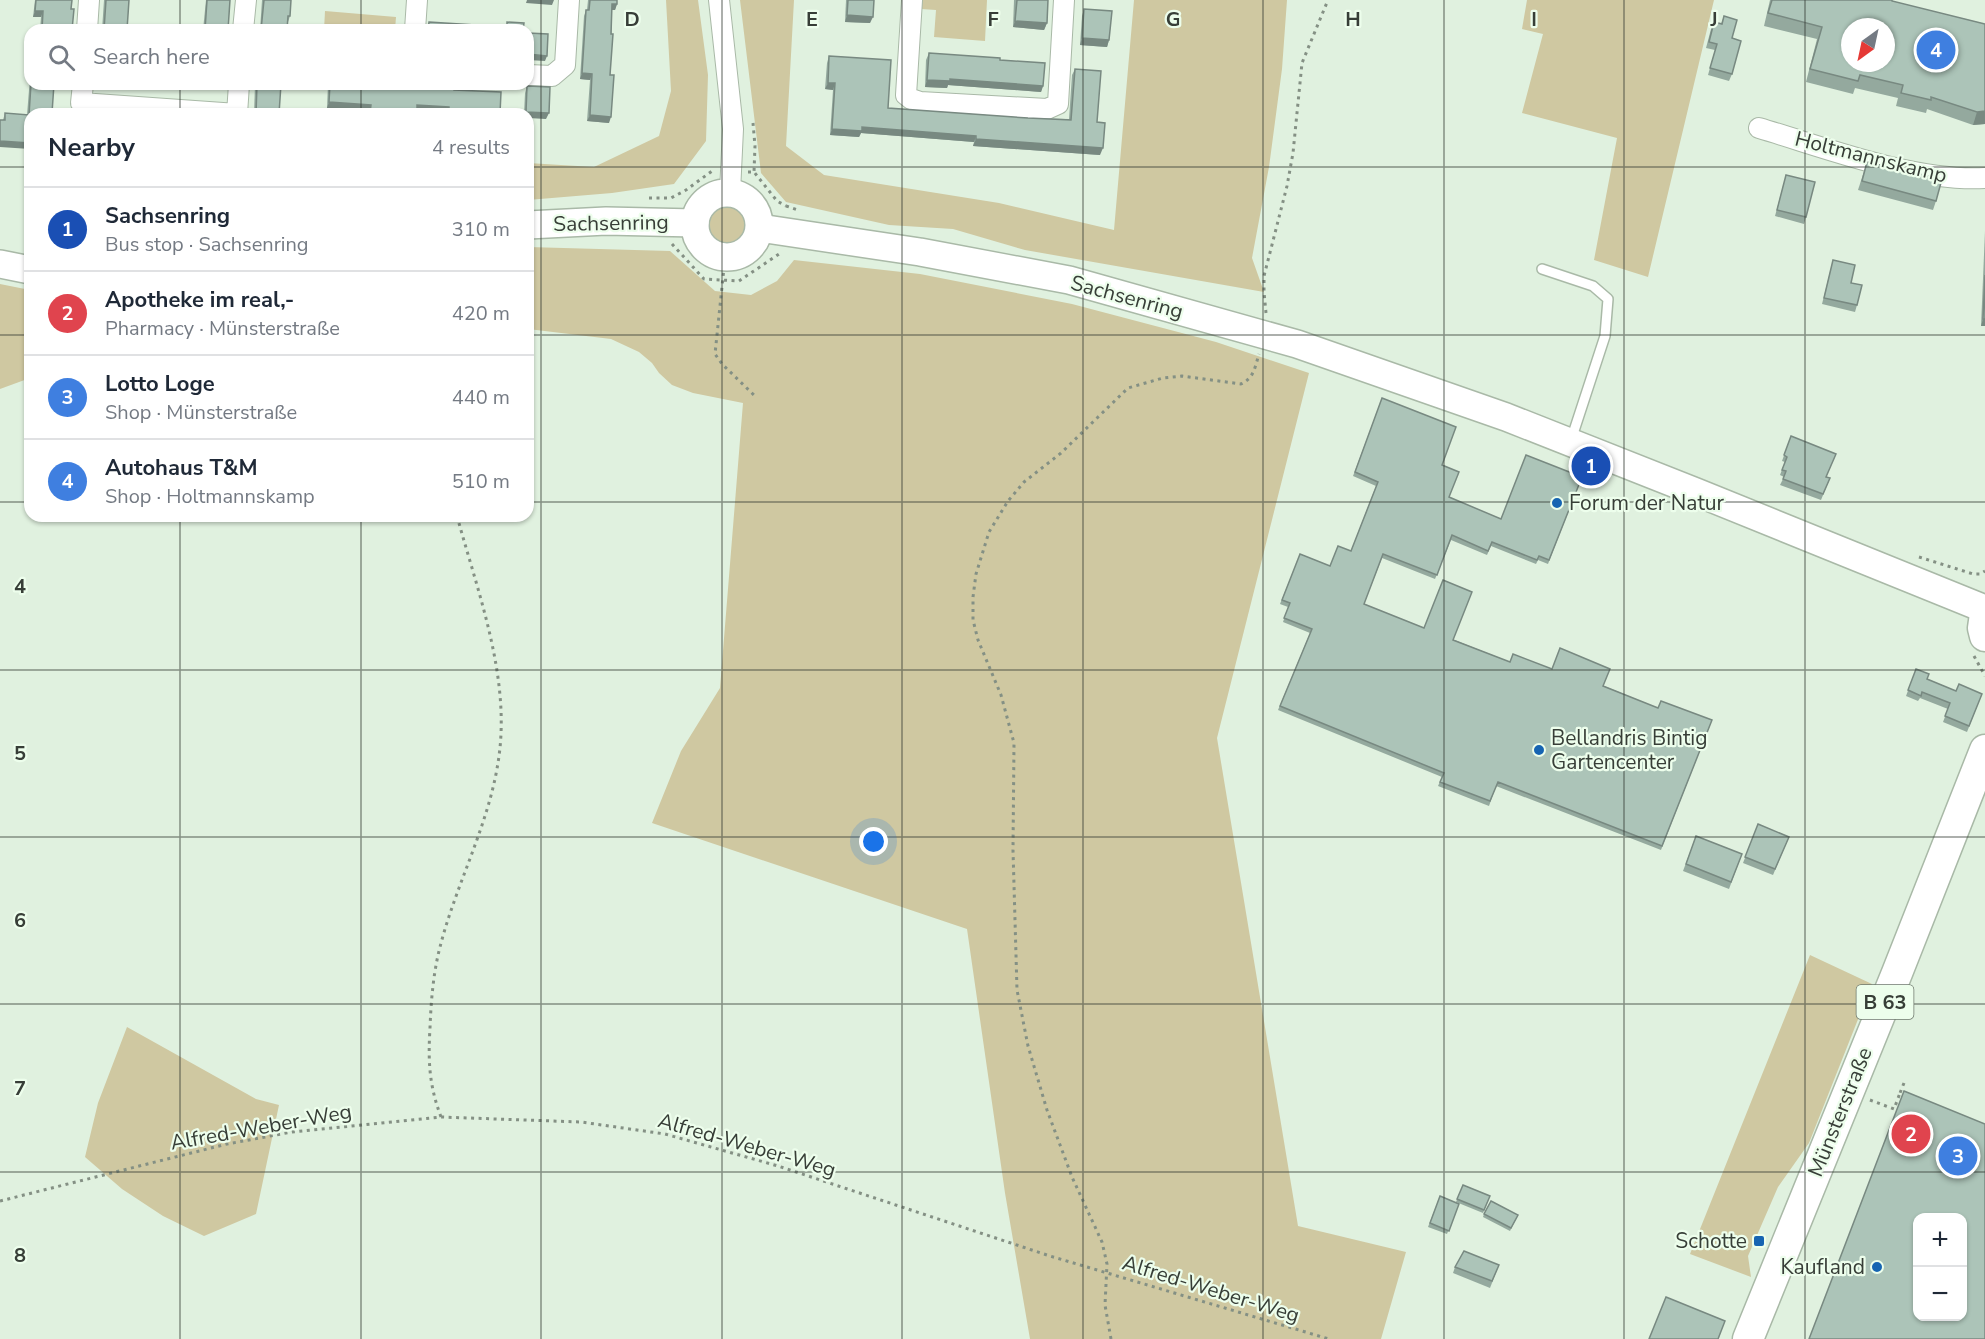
<!DOCTYPE html>
<meta charset="utf-8">
<style>
:root{--surface:#fff;--page:#f2f2f3;--text:#1f2937;--muted:#747a83;--line:#e0e1e3;--accent:#d93025}
body{margin:0;font-family:"Nunito Sans",sans-serif;background:var(--page);color:var(--text)}
.controls{position:absolute;right:18px;bottom:18px;display:grid;overflow:hidden;border-radius:12px;box-shadow:0 2px 4px #0004}
.controls button{width:54px;height:54px;display:grid;place-items:center;padding:0;border:0;border-bottom:2px solid var(--line);background:var(--surface);color:var(--text);font:30px sans-serif}
.compass{position:absolute;left:1841px;top:18px;width:54px;height:54px;border-radius:50%;background:var(--surface);box-shadow:0 2px 4px #0004;rotate:213deg}
.you{position:absolute;left:874px;top:842px;width:21px;height:21px;margin:-15px;border:4px solid #fff;border-radius:50%;background:#1a73e8;box-shadow:0 0 0 9px #1a73e833}
.badge{display:grid;place-items:center;width:39px;height:39px;border-radius:50%;background:var(--accent);color:#fff;font-size:20px;font-weight:700}
.pin{position:absolute;translate:-50% -50%;border:3px solid #fff;box-shadow:0 2px 6px #0006}
.list{margin:0;padding:0;list-style:none}
h2{display:flex;justify-content:space-between;align-items:center;height:78px;margin:0;padding:0 24px;font-size:26px}
h2 small{font-size:20px;font-weight:400;color:var(--muted)}
.list li{display:grid;grid-template-columns:39px 1fr auto;gap:18px;align-items:center;box-sizing:border-box;height:84px;padding:0 24px;border-top:2px solid var(--line)}
.list b{display:block;font-size:22px;white-space:nowrap}
.list p{margin:0;font-size:20px;white-space:nowrap;color:var(--muted)}
.list em{font-size:20px;font-style:normal;color:var(--muted)}
.icon{flex:none;width:33px;height:33px;fill:none;stroke:currentColor;stroke-width:2;stroke-linecap:round;stroke-linejoin:round}
.map{position:relative;flex:none;width:1985px;height:1339px;overflow:hidden}
.search{position:absolute;background:var(--surface);box-shadow:0 2px 4px #0004;left:24px;top:24px;width:510px;height:66px;display:flex;align-items:center;gap:15px;box-sizing:border-box;padding:0 21px;border-radius:18px;color:var(--muted);font-size:22px}
.panel{position:absolute;background:var(--surface);box-shadow:0 2px 4px #0004;left:24px;top:108px;width:510px;height:414px;border-radius:18px}
.map>svg:first-child{display:block}
</style>
<div class="map">
<svg width="1985" height="1339" viewBox="0 0 1985 1339">
<rect width="100%" height="100%" fill="#e0f1df"/>
<!-- green -->
<g fill="#cfc8a1">
<polygon points="666,0 698,0 708,75 706,141 674,184 612,193 528,200 528,163 594,167 659,136 671,91"/>
<polygon points="740,0 794,0 786,146 824,175 999,203 1114,230 1134,0 1287,0 1282,69 1269,167 1252,258 1264,292 1025,250 953,229 889,225 786,202 761,173"/>
<polygon points="922,0 987,0 985,41 934,37 936,10 921,9"/>
<polygon points="1527,0 1714,0 1648,277 1594,260 1617,138 1522,113 1543,34 1522,29"/>
<polygon points="325,11 396,17 395,30 324,30"/>
<circle cx="727" cy="226" r="20"/>
<polygon points="528,247 670,251 715,291 751,295 777,281 794,260 920,274 1072,304 1216,342 1309,373 1217,738 1298,1226 1406,1252 1381,1339 1030,1339 1005,1193 967,929 652,823 681,751 720,688 743,403 693,393 672,385 659,373 652,363 639,352 611,339 528,329"/>
<polygon points="0,284 30,290 30,378 0,389"/>
<polygon points="1810,955 1872,984 1809,1143 1778,1187 1748,1256 1751,1277 1690,1254"/>
<polygon points="127,1027 256,1099 279,1105 256,1214 204,1236 163,1216 122,1189 85,1157 98,1103"/>
</g>
<g fill="none" stroke-linecap="round" stroke-linejoin="round">
<!-- lane casing -->
<g stroke="#a9b9a7" stroke-width="12">
<polyline id="lane" points="1542,269 1593,286 1608,299 1605,336 1571,440"/>
</g>
<!-- street casing -->
<g stroke="#a9b9a7" stroke-width="22">
<g id="street">
<polyline points="719,0 733,129 730,192"/>
<polyline points="912,0 906,95 911,99 920,102 1047,109 1058,104 1064,0"/>
<polyline points="87,30 89,0"/>
<polyline points="243,30 246,0"/>
<polyline points="415,30 417,0"/>
<polyline points="528,75 552,76 565,65 569,0"/>
<polyline points="83,84 81,103 237,114 239,84"/>
<path d="M1759,128C1827,148 1914,182 1985,178"/>
</g>
</g>
<!-- secondary casing -->
<g stroke="#a9b9a7" stroke-width="30">
<g id="secondary">
<circle cx="727" cy="225" r="32"/>
<polyline points="528,225 606,221 695,223"/>
<polyline points="760,228 920,252 1069,280 1297,344 1506,417 1696,492 1985,609"/>
<polyline points="0,264 30,270"/>
</g>
</g>
<!-- primary casing -->
<g stroke="#a9b9a7" stroke-width="33">
<g id="primary">
<polyline points="1985,614 1983,628 1985,636"/>
<polyline points="1748,1339 1897,973 1985,750"/>
</g>
</g>
<!-- path -->
<g stroke="#849084" stroke-width="3" stroke-dasharray="3 4.5" stroke-linecap="butt">
<polyline points="753,123 755,146 754,172"/>
<polyline points="748,172 754,172 777,201 786,206"/>
<polyline points="649,198 671,198 686,190 712,171"/>
<polyline points="786,206 798,210"/>
<polyline points="672,244 704,279 739,281 779,254"/>
<polyline points="725,258 715,354 722,364 756,397"/>
<polyline points="1266,313 1264,292 1264,276 1287,186 1293,153 1302,63 1328,0"/>
<polyline points="1919,557 1973,574 1980,574 1985,571"/>
<polyline points="1974,656 1985,676"/>
<polyline points="1904,1083 1900,1093 1905,1095"/>
<polyline points="1870,1100 1894,1109 1900,1093"/>
<path d="M441,1117C429,1085 428,1061 430,1028C431,1002 433,976 439,951C455,885 490,824 499,756C510,676 478,593 457,516"/>
<polyline points="0,1201 227,1144 292,1132 441,1117 581,1122 665,1134 778,1166 1050,1256 1329,1339"/>
<path d="M1111,1339L1105,1305L1107,1264L1102,1242L1072,1177L1047,1110L1028,1046L1017,990L1013,850L1014,743L1001,695L978,640L973,620V597L976,574L989,532L1008,501L1024,482L1061,453L1128,388L1163,378L1182,376L1241,384C1254,378 1255,367 1259,354"/>
</g>
<!-- lane -->
<use href="#lane" stroke="#fff" stroke-width="9"/>
<!-- street -->
<use href="#street" stroke="#fff" stroke-width="20"/>
<!-- secondary -->
<use href="#secondary" stroke="#fff" stroke-width="27"/>
<!-- primary -->
<use href="#primary" stroke="#fff" stroke-width="30"/>
</g>
<!-- wall -->
<g fill="#94a99e">
<polygon points="35,0 71,9 72,30 40,30 41,17 33,17"/>
<polygon points="104,0 129,0 127,30 132,30 102,30"/>
<polygon points="206,0 230,0 228,30 203,30"/>
<polygon points="262,0 291,0 290,16 288,22 287,30 260,30"/>
<polygon points="588,0 617,0 617,4 615,10 612,10 609,123 587,121 590,80 580,79 584,16 586,10 587,10"/>
<polygon points="846,0 874,0 870,23 845,22"/>
<polygon points="1014,0 1048,0 1047,23 1044,30 1013,27"/>
<polygon points="1770,0 1892,0 1892,1 1985,24 1985,124 1973,125 1927,109 1926,113 1896,106 1898,98 1855,88 1853,94 1806,82 1817,39 1764,26"/>
<polygon points="1084,9 1109,40 1107,47 1080,45 1082,16"/>
<polygon points="1724,16 1732,38 1732,74 1729,81 1708,75 1715,50 1706,48 1711,29 1714,22 1721,24"/>
<polygon points="929,53 1000,60 1043,86 1041,92 948,85 947,88 925,87 926,60"/>
<polygon points="829,56 888,108 1028,118 1069,119 1072,75 1075,69 1097,122 1100,155 973,146 974,142 861,133 859,137 830,135 833,90 825,89 827,63"/>
<polygon points="30,77 30,84 54,84 30,149 3,120 5,113 27,115"/>
<polygon points="255,84 281,84 279,114 254,114"/>
<polygon points="328,84 454,84 454,90 500,114 447,114 417,112 417,114 368,114 369,111 327,108"/>
<polygon points="527,86 546,119 528,114 524,114 525,93"/>
<polygon points="1867,162 1936,201 1933,210 1858,190"/>
<polygon points="1786,175 1806,217 1804,224 1775,216"/>
<polygon points="1985,231 1985,326 1981,326"/>
<polygon points="1833,260 1851,283 1857,305 1855,312 1822,304"/>
<polygon points="1382,398 1442,465 1449,497 1501,519 1582,477 1548,564 1538,560 1536,564 1491,546 1487,555 1451,540 1435,579 1382,558 1364,604 1510,662 1552,669 1604,686 1658,708 1712,720 1661,850 1496,786 1489,806 1438,786 1442,777 1278,710 1310,633 1283,622 1288,607 1280,604 1300,554 1330,566 1351,551 1376,486 1353,476"/>
<polygon points="1791,436 1827,477 1830,478 1821,500 1780,485 1784,477 1780,475 1785,462 1782,461"/>
<polygon points="1916,669 1927,679 1956,691 1982,694 1967,732 1943,722 1948,709 1920,698 1918,701 1906,696"/>
<polygon points="1758,824 1789,837 1773,875 1743,863"/>
<polygon points="1696,836 1742,854 1729,889 1683,871"/>
<polygon points="1463,1185 1490,1196 1483,1213 1456,1202"/>
<polygon points="1440,1196 1459,1204 1447,1234 1428,1227"/>
<polygon points="1484,1214 1518,1215 1510,1231 1483,1217"/>
<polygon points="1499,1265 1490,1288 1453,1273 1455,1267"/>
</g>
<!-- shaded-wall -->
<g fill="#788981">
<polygon points="527,0 554,0 552,5 526,3"/>
<polygon points="612,4 617,4 615,10 610,10"/>
<polygon points="35,11 43,11 41,17 33,17"/>
<polygon points="847,15 873,17 870,23 845,22"/>
<polygon points="1015,21 1047,23 1044,30 1013,27"/>
<polygon points="1082,38 1109,40 1107,47 1080,45"/>
<polygon points="528,54 547,56 545,61 528,60"/>
<polygon points="582,73 592,74 590,80 580,79"/>
<polygon points="950,79 1043,86 1041,92 948,85 947,88 925,87 927,80"/>
<polygon points="828,83 835,83 833,90 825,89"/>
<polygon points="329,102 371,105 369,111 327,108"/>
<polygon points="417,105 449,107 447,113 415,112"/>
<polygon points="1985,111 1985,124 1973,125 1977,112"/>
<polygon points="526,112 549,113 546,119 528,118 528,114 525,114"/>
<polygon points="590,115 611,117 609,123 587,121"/>
<polygon points="862,127 976,136 974,142 861,133 859,137 830,135 832,129"/>
<polygon points="976,139 1103,148 1100,155 973,146"/>
<polygon points="0,141 30,143 30,149 0,147"/>
<polygon points="1983,319 1985,319 1985,326 1981,326"/>
</g>
<!-- building -->
<g fill="#acc4b8" stroke="#788981" stroke-width="1.5" fill-rule="evenodd">
<polygon points="36,0 72,0 71,9 74,9 72,30 42,30 43,11 35,11"/>
<polygon points="106,0 129,0 127,30 132,30 104,30"/>
<polygon points="207,0 230,0 228,30 205,30"/>
<polygon points="264,0 291,0 290,16 288,16 287,30 261,30"/>
<polygon points="590,0 617,0 617,4 612,4 611,34 613,34 610,75 614,75 611,117 590,115 592,74 582,73 586,10 589,10"/>
<polygon points="848,0 874,0 873,17 847,15"/>
<polygon points="1017,0 1048,0 1047,23 1015,21"/>
<path d="M1772,0H1892V1L1985,24V111L1977,112L1931,97V100L1901,93L1903,85L1860,75L1858,81L1810,69L1822,27L1768,13ZM1850,27H1886V63H1850Z"/>
<polygon points="1084,9 1112,11 1109,40 1082,38"/>
<polygon points="1724,16 1737,20 1732,38 1741,41 1732,74 1710,68 1717,44 1709,42 1714,22 1722,24"/>
<polygon points="429,22 507,27 507,22 524,23 523,30 428,30"/>
<polygon points="528,33 548,34 547,56 528,54"/>
<polygon points="929,53 1000,58 1000,60 1045,63 1043,86 950,79 950,81 927,80"/>
<polygon points="829,56 891,60 888,108 1028,118 1071,120 1075,69 1101,71 1097,122 1105,123 1103,148 976,139 976,136 862,127 862,131 832,129 835,83 828,83"/>
<polygon points="31,84 54,84 52,113 57,114 30,114 30,143 0,141 0,120 5,120 5,113 29,115"/>
<polygon points="257,84 281,84 279,114 256,114"/>
<polygon points="330,84 454,84 454,90 501,92 500,114 449,114 449,107 417,105 417,114 389,114 370,113 371,105 329,102"/>
<polygon points="527,86 550,87 549,113 526,112"/>
<polygon points="1867,162 1942,179 1936,201 1862,181"/>
<polygon points="1786,175 1815,182 1806,217 1777,210"/>
<polygon points="1833,260 1855,265 1851,283 1862,285 1857,305 1824,298"/>
<polygon points="1985,275 1985,319 1983,319"/>
<polygon points="1382,398 1456,427 1442,465 1459,472 1449,497 1501,519 1526,455 1582,477 1549,560 1539,556 1537,560 1492,542 1488,551 1452,535 1437,575 1383,554 1364,604 1424,628 1443,580 1472,592 1453,640 1510,662 1513,654 1552,669 1560,648 1610,669 1603,686 1658,708 1661,701 1712,720 1662,846 1498,782 1490,801 1440,782 1444,773 1280,706 1312,629 1284,618 1290,603 1282,600 1300,554 1330,566 1338,546 1351,551 1378,482 1355,472"/>
<polygon points="1791,436 1836,454 1826,477 1830,478 1823,494 1783,479 1786,471 1782,470 1787,457 1784,455"/>
<polygon points="1916,669 1929,674 1927,679 1956,691 1959,684 1982,694 1969,726 1945,716 1950,703 1922,692 1921,696 1908,690"/>
<polygon points="1758,824 1789,837 1775,869 1745,857"/>
<polygon points="1696,836 1742,854 1731,882 1686,864"/>
<path d="M1904,1091L1985,1124V1339H1809ZM1917,1218H1962V1317H1917Z"/>
<polygon points="1463,1185 1490,1196 1484,1210 1457,1199"/>
<polygon points="1440,1196 1459,1204 1449,1231 1430,1223"/>
<polygon points="1491,1201 1518,1215 1511,1228 1484,1214"/>
<polygon points="1464,1251 1499,1265 1492,1281 1455,1267"/>
<polygon points="1666,1297 1725,1321 1718,1339 1649,1339"/>
</g>
<!-- grid -->
<path fill="none" stroke="#373e37" stroke-width="1.5" stroke-opacity="0.55" d="M180,0V30M361,0V30M541,0V1339M722,0V1339M902,0V1339M1083,0V1339M1263,0V1339M1444,0V1339M1624,0V1339M1805,0V1339M180,84V114M361,84V114M0,167H30M528,167H1985M0,335H30M528,335H1985M0,502H30M528,502H1985M180,516V1339M361,516V1339M0,670H1985M0,837H1985M0,1004H1985M0,1172H1985"/>
<!-- markers -->
<g fill="#1664b2" stroke="#edfeec" stroke-width="2">
<circle cx="1557" cy="503" r="6"/>
<circle cx="1539" cy="750" r="6"/>
<rect x="1753" y="1235" width="12" height="12" rx="3"/>
<circle cx="1877" cy="1267" r="6"/>
</g>
<g text-anchor="middle" dominant-baseline="central" stroke-width="4.5" stroke-linejoin="round" paint-order="stroke">
<!-- shield labels -->
<rect fill="#edfeec" stroke="#6e786d" stroke-width="1.5" x="1856.5" y="985" width="57" height="34" rx="4.5"/>
<g font-size="20" font-weight="bold" fill="#373e37">
<text x="1885" y="1002">B 63</text>
</g>
<!-- street labels -->
<g font-size="21" fill="#373e37" stroke="#edfeec">
<text transform="translate(1871 157) rotate(14)">Holtmannskamp</text>
<text transform="translate(611 223) rotate(-1)">Sachsenring</text>
<text transform="translate(1127 297) rotate(15)">Sachsenring</text>
<text transform="translate(1840 1112) rotate(-68)">Münsterstraße</text>
<text transform="translate(261 1127) rotate(-10)">Alfred-Weber-Weg</text>
<text transform="translate(747 1145) rotate(16)">Alfred-Weber-Weg</text>
<text transform="translate(1211 1289) rotate(17)">Alfred-Weber-Weg</text>
</g>
<!-- poi labels -->
<g font-size="21" fill="#373e37" stroke="#edfeec" text-anchor="start">
<text x="1569" y="503">Forum der Natur</text>
<text x="1551" y="738">Bellandris Bintig<tspan x="1551" dy="24">Gartencenter</tspan></text>
<text x="1747" y="1241" text-anchor="end">Schotte</text>
<text x="1865" y="1267" text-anchor="end">Kaufland</text>
</g>
</g>
<g font-size="20" text-anchor="middle" font-weight="bold" fill="#373e37" stroke="#edfeec" stroke-width="4.5" stroke-linejoin="round" paint-order="stroke">
<text x="632" y="26">D</text>
<text x="812" y="26">E</text>
<text x="993" y="26">F</text>
<text x="1173" y="26">G</text>
<text x="1353" y="26">H</text>
<text x="1534" y="26">I</text>
<text x="1714" y="26">J</text>
<text x="20" y="593">4</text>
<text x="20" y="760">5</text>
<text x="20" y="927">6</text>
<text x="20" y="1095">7</text>
<text x="20" y="1262">8</text>
</g>
</svg>
<div class="controls">
<button>+</button>
<button>−</button>
</div>
<svg class="compass" viewBox="-18 -18 36 36"><path d="M0-13l5 13h-10z" fill="#e53935"/><path d="M0 13l5-13h-10z" fill="#747a83"/></svg>
<div class="you"></div>
<div class="pin badge" style="left:1591px;top:466px;background:#1a4fb4">1</div>
<div class="pin badge" style="left:1911px;top:1134px;background:#e0444e">2</div>
<div class="pin badge" style="left:1958px;top:1156px;background:#3f7fe0">3</div>
<div class="pin badge" style="left:1936px;top:50px;background:#3f7fe0">4</div>
<div class="search"><svg class="icon" aria-label="search" viewBox="0 0 24 24"><circle cx="10" cy="10" r="6"/><path d="M15 15l6 6"/></svg>Search here</div>
<section class="panel">
<h2>Nearby<small>4 results</small></h2>
<ul class="list">
<li><span class="badge" style="background:#1a4fb4">1</span><div><b>Sachsenring</b><p>Bus stop · Sachsenring</p></div><em>310 m</em></li>
<li><span class="badge" style="background:#e0444e">2</span><div><b>Apotheke im real,-</b><p>Pharmacy · Münsterstraße</p></div><em>420 m</em></li>
<li><span class="badge" style="background:#3f7fe0">3</span><div><b>Lotto Loge</b><p>Shop · Münsterstraße</p></div><em>440 m</em></li>
<li><span class="badge" style="background:#3f7fe0">4</span><div><b>Autohaus T&amp;M</b><p>Shop · Holtmannskamp</p></div><em>510 m</em></li>
</ul>
</section>
</div>
